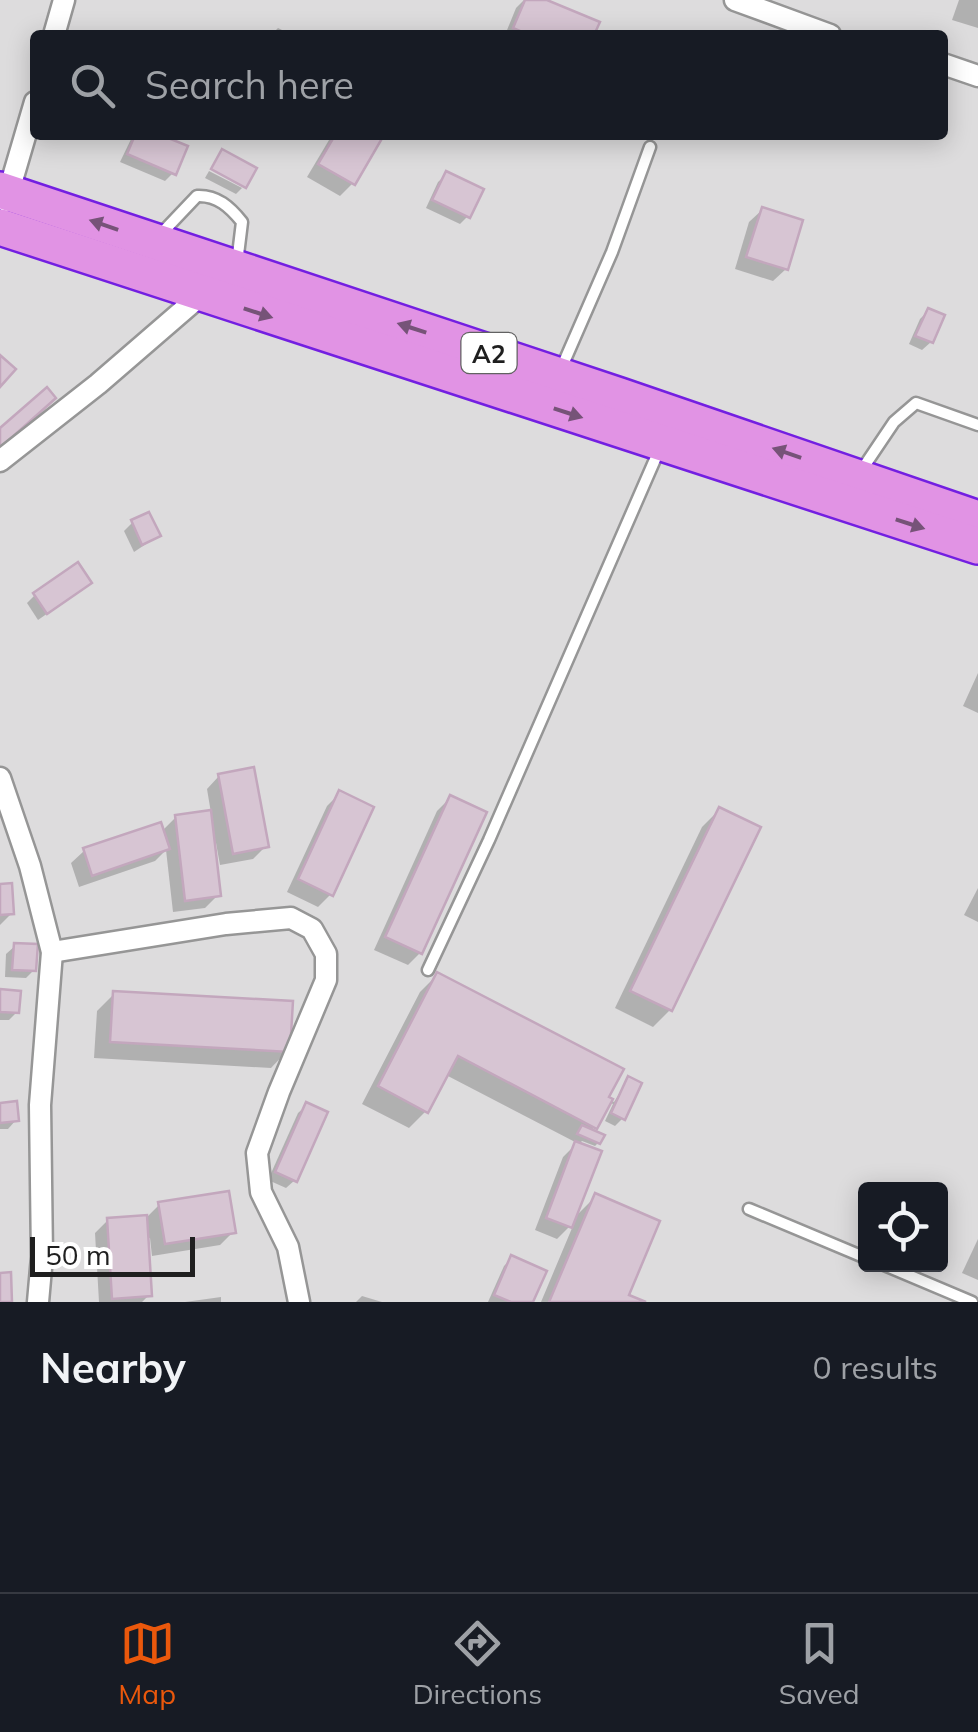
<!DOCTYPE html>
<style>
:root{--surface:#171b24;--page:#242831;--text:#f1f3f6;--muted:#9ea1a6;--line:#363941;--accent:#ea580c}
body{margin:0;font-family:Mulish,sans-serif;background:var(--page);color:var(--text)}
.controls{position:absolute;right:30px;bottom:30px;display:grid;overflow:hidden;border-radius:10px;box-shadow:0 5px 25px #0003}
.controls button{width:90px;height:90px;display:grid;place-items:center;padding:0;border:0;border-bottom:2px solid var(--line);background:var(--surface);color:var(--text);font:50px sans-serif}
.scale{position:absolute;left:30px;bottom:25px;width:165px;box-sizing:border-box;padding-left:10px;border:5px solid #1f1f1f;border-top:0;font-size:28px;line-height:35px;white-space:nowrap;color:#1f1f1f;-webkit-text-stroke:8px #fff;paint-order:stroke}
.list{margin:0;padding:0;list-style:none}
h2{display:flex;justify-content:space-between;align-items:center;height:130px;margin:0;padding:0 40px;font-size:42px}
h2 small{font-size:32px;font-weight:400;color:var(--muted)}
.icon{flex:none;width:55px;height:55px;fill:none;stroke:currentColor;stroke-width:2;stroke-linecap:round;stroke-linejoin:round}
.map{position:relative;flex:none;width:978px;height:1302px;overflow:hidden}
.search{position:absolute;background:var(--surface);box-shadow:0 5px 25px #0003;left:30px;right:30px;top:30px;height:110px;display:flex;align-items:center;gap:25px;box-sizing:border-box;padding:0 35px;border-radius:10px;color:var(--muted);font-size:38px}
.sheet{height:290px;background:var(--surface)}
nav{display:flex;justify-content:space-around;align-items:center;box-sizing:border-box;height:140px;border-top:2px solid var(--line);background:var(--surface);font-size:28px;color:var(--muted)}
nav a{display:grid;justify-items:center;gap:5px}
nav .on{color:var(--accent)}
.map>svg:first-child{display:block}
</style>
<div class="map">
<svg width="978" height="1302" viewBox="0 0 978 1302">
<rect width="100%" height="100%" fill="#f0e5eb"/>
<!-- residential -->
<path fill="#dddcdd" fill-rule="evenodd" d="M0,0H978V1302H0ZM35,35H943V135H35ZM866,1190H940V1264H866Z"/>
<!-- shadow -->
<g fill="#0003">
<polygon points="524,0 540,0 592,35 505,35 516,8"/>
<polygon points="959,0 978,0 978,28 952,20"/>
<polygon points="278,28 292,35 271,35"/>
<polygon points="133,135 155,135 173,173 165,181 120,162"/>
<polygon points="332,135 381,135 353,183 340,196 307,177"/>
<polygon points="209,171 242,188 236,194 205,178"/>
<polygon points="447,174 468,216 460,224 426,208 438,182"/>
<polygon points="762,210 786,269 773,281 735,269 749,222"/>
<polygon points="928,311 931,342 922,350 909,344 920,319"/>
<polygon points="132,523 158,536 134,552 124,531"/>
<polygon points="81,590 38,620 27,603 35,595"/>
<polygon points="978,673 978,713 963,706"/>
<polygon points="219,776 266,846 253,859 220,865 216,843 212,843 218,895 205,908 173,912 166,850 155,861 79,887 71,863 84,851 162,831 176,817 211,813 207,789"/>
<polygon points="340,793 331,894 318,907 287,892 327,806"/>
<polygon points="450,798 420,953 408,965 374,950 437,811"/>
<polygon points="719,810 670,1010 653,1027 615,1008 702,827"/>
<polygon points="0,887 12,913 0,925"/>
<polygon points="978,888 978,922 964,915"/>
<polygon points="15,946 34,970 26,978 5,977 6,954"/>
<polygon points="437,975 606,1098 614,1102 629,1079 623,1118 615,1126 605,1121 613,1104 609,1102 591,1132 598,1143 595,1146 582,1141 578,1145 573,1219 596,1196 626,1296 640,1302 541,1302 575,1221 557,1239 535,1230 563,1157 577,1143 446,1075 426,1111 409,1128 362,1104 420,992"/>
<polygon points="0,992 17,1012 9,1020 0,1020"/>
<polygon points="114,994 288,1050 271,1068 94,1058 97,1011"/>
<polygon points="0,1105 16,1120 8,1129 0,1129"/>
<polygon points="307,1105 295,1180 286,1188 268,1180 298,1113"/>
<polygon points="159,1205 233,1232 220,1245 152,1256 150,1238 146,1239 149,1295 142,1302 99,1302 95,1233 108,1220 147,1217"/>
<polygon points="978,1239 978,1280 962,1273"/>
<polygon points="512,1258 530,1302 488,1302 504,1266"/>
<polygon points="362,1296 382,1302 356,1302"/>
<polygon points="221,1297 221,1302 185,1302"/>
</g>
<!-- building -->
<g fill="#d7c5d3" stroke="#c3a7bd" stroke-width="2.5">
<polygon points="525,0 547,0 600,22 594,35 529,35 513,28"/>
<polygon points="135,135 161,135 188,146 176,175 127,154"/>
<polygon points="335,135 384,135 355,185 318,164"/>
<polygon points="222,149 257,168 246,188 211,169"/>
<polygon points="446,171 484,189 470,218 432,200"/>
<polygon points="762,207 803,220 788,270 746,257"/>
<polygon points="928,308 945,315 933,343 915,336"/>
<polygon points="0,355 16,369 0,387"/>
<polygon points="47,387 56,398 0,448 0,428"/>
<polygon points="149,512 161,536 142,545 131,520"/>
<polygon points="78,562 92,583 47,614 33,593"/>
<polygon points="254,767 269,847 233,854 218,774"/>
<polygon points="339,790 374,807 333,896 298,879"/>
<polygon points="450,795 487,812 422,954 385,937"/>
<polygon points="719,807 761,827 672,1011 630,991"/>
<polygon points="211,810 221,896 185,901 175,815"/>
<polygon points="161,822 170,849 92,876 83,848"/>
<polygon points="12,883 14,914 0,915 0,884"/>
<polygon points="14,943 38,944 36,971 12,970"/>
<polygon points="437,972 624,1069 609,1097 613,1099 597,1129 458,1056 428,1113 378,1086"/>
<polygon points="0,989 21,991 19,1013 0,1012"/>
<polygon points="113,991 293,1001 290,1052 110,1042"/>
<polygon points="628,1076 642,1083 625,1120 611,1113"/>
<polygon points="17,1101 19,1121 0,1123 0,1103"/>
<polygon points="306,1102 328,1112 297,1182 275,1172"/>
<polygon points="582,1125 605,1135 600,1144 577,1134"/>
<polygon points="575,1141 602,1151 572,1228 546,1218"/>
<polygon points="229,1191 236,1233 165,1244 158,1202"/>
<polygon points="595,1193 660,1221 629,1295 646,1302 549,1302"/>
<polygon points="147,1215 152,1296 112,1299 107,1218"/>
<polygon points="511,1255 547,1271 533,1302 511,1302 494,1295"/>
<polygon points="11,1272 12,1302 0,1302 0,1273"/>
</g>
<g fill="none" stroke-linecap="round" stroke-linejoin="round">
<!-- service casing -->
<g stroke="#969696" stroke-width="15">
<g id="service">
<path d="M159,236L197,196C217,195 230,207 242,222L237,263"/>
<polyline points="561,369 612,252 650,147"/>
<polyline points="861,471 894,422 916,403 978,425"/>
<polyline points="428,970 489,840 660,448"/>
<polyline points="749,1209 866,1258"/>
<polyline points="882,1264 972,1302"/>
</g>
</g>
<!-- minor casing -->
<g stroke="#969696" stroke-width="25">
<g id="minor">
<polyline points="735,0 830,35"/>
<polyline points="54,35 64,0"/>
<polyline points="943,64 978,76"/>
<polyline points="6,201 35,102"/>
<polyline points="0,461 98,384 201,295"/>
<polyline points="0,778 30,866 52,952 40,1105 42,1257 38,1302"/>
<polyline points="52,952 226,924 291,918 312,929 326,954 326,980 279,1092 257,1153 261,1192 288,1247 299,1302"/>
</g>
</g>
<!-- trunk casing -->
<g stroke="#731fe1" stroke-width="40">
<g id="trunk">
<polyline points="0,190 620,396 978,519"/>
<polyline points="0,227 978,546"/>
</g>
</g>
<!-- service -->
<use href="#service" stroke="#fff" stroke-width="10"/>
<!-- minor -->
<use href="#minor" stroke="#fff" stroke-width="20"/>
<!-- trunk -->
<use href="#trunk" stroke="#e193e4" stroke-width="35"/>
</g>
<!-- one-way arrows -->
<defs><path id="oneway-solid" d="M-6-.8H1V-3.2L6.5 0L1 3.2V.8H-6Z" transform="scale(2.5)"/></defs>
<g fill="#765378">
<use href="#oneway-solid" transform="translate(104 225) rotate(-161)"/>
<use href="#oneway-solid" transform="translate(258 313) rotate(18)"/>
<use href="#oneway-solid" transform="translate(412 328) rotate(-162)"/>
<use href="#oneway-solid" transform="translate(568 413) rotate(18)"/>
<use href="#oneway-solid" transform="translate(787 453) rotate(-161)"/>
<use href="#oneway-solid" transform="translate(910 524) rotate(18)"/>
</g>
<g text-anchor="middle" dominant-baseline="central" stroke-width="8" stroke-linejoin="round" paint-order="stroke">
<!-- shield labels -->
<rect fill="#fff" stroke="#626262" stroke-width="2.5" x="461.5" y="333" width="55" height="40" rx="8"/>
<g font-size="25" font-weight="bold" fill="#1f1f1f">
<text x="489" y="353">A2</text>
</g>
</g>
</svg>
<div class="controls">
<button><svg class="icon" aria-label="locate" viewBox="0 0 24 24"><circle cx="12" cy="12" r="6"/><path d="M12 2v4M12 18v4M2 12h4M18 12h4"/></svg></button>
</div>
<div class="scale">50 m</div>
<div class="search"><svg class="icon" aria-label="search" viewBox="0 0 24 24"><circle cx="10" cy="10" r="6"/><path d="M15 15l6 6"/></svg>Search here</div>
</div>
<section class="sheet">
<h2>Nearby<small>0 results</small></h2>
<ul class="list">
</ul>
</section>
<nav>
<a class="on"><svg class="icon" aria-label="map" viewBox="0 0 24 24"><path d="M3 6l6-2 6 2 6-2v14l-6 2-6-2-6 2zM9 4v14M15 6v14"/></svg>Map</a>
<a><svg class="icon" aria-label="directions" viewBox="0 0 24 24"><path d="M12 3l9 9-9 9-9-9zM9 14v-3h6M13 9l2 2-2 2"/></svg>Directions</a>
<a><svg class="icon" aria-label="saved" viewBox="0 0 24 24"><path d="M7 4h10v16l-5-4-5 4z"/></svg>Saved</a>
</nav>
